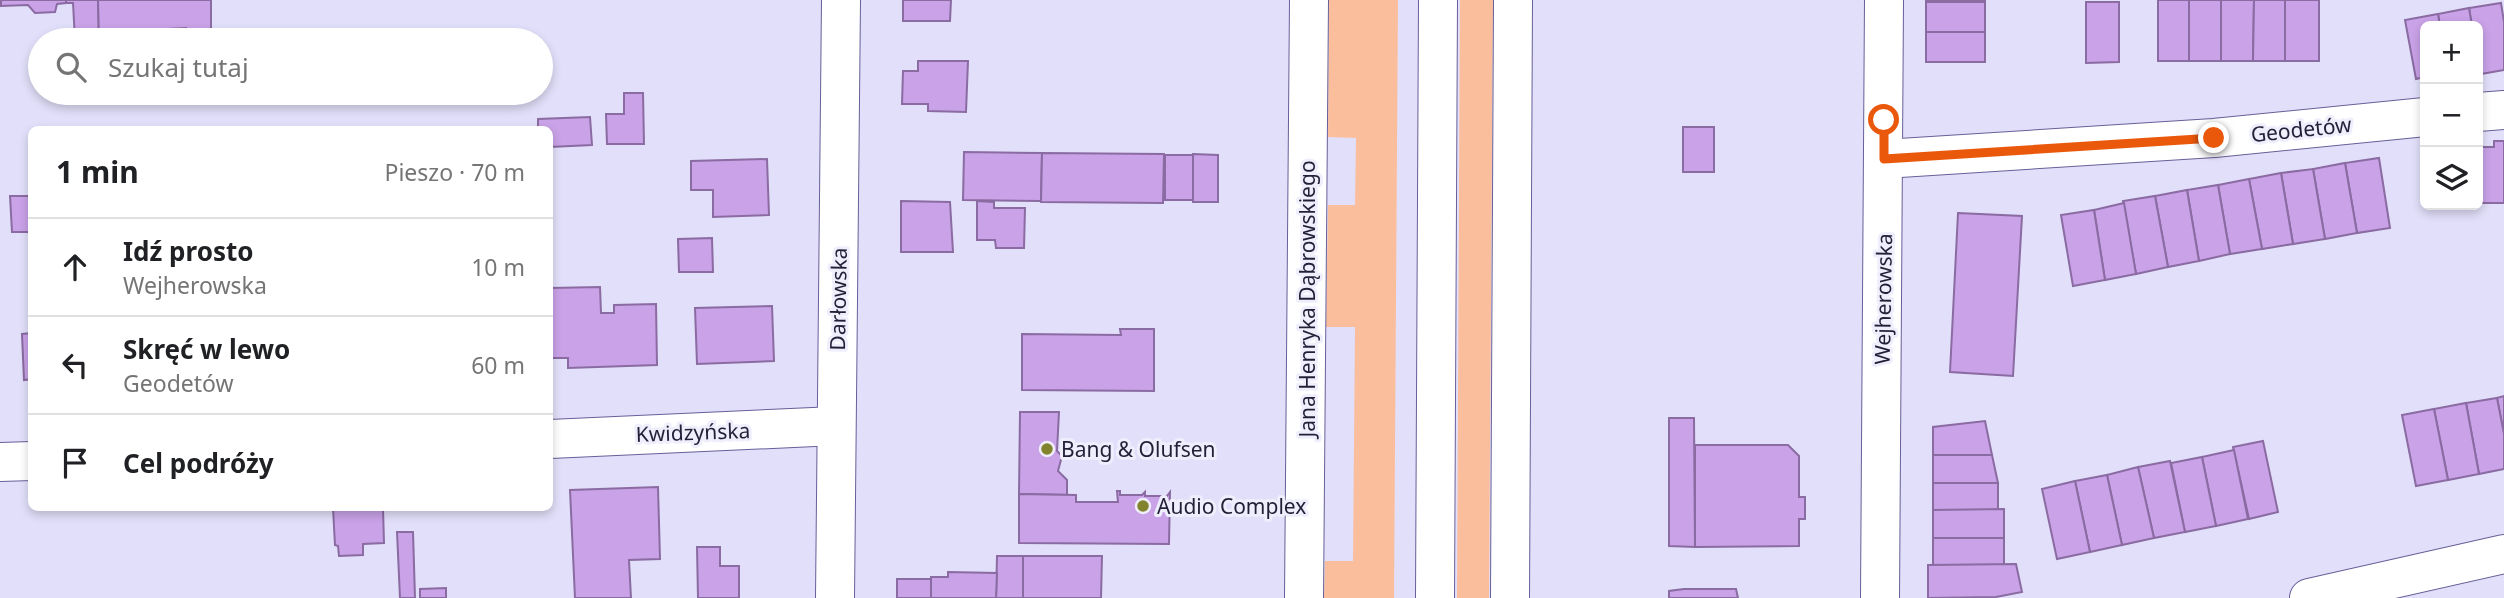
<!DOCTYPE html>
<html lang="pl">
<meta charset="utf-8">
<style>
:root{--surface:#fff;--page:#f6f6f6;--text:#202124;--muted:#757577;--line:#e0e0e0}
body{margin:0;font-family:"Noto Sans",sans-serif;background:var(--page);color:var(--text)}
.controls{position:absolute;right:21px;top:21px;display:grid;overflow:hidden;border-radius:10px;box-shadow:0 4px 10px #0003}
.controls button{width:63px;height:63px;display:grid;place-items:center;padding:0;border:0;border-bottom:2px solid var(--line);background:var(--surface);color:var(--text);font:35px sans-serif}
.stop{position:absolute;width:21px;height:21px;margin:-16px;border:5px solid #ea580c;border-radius:50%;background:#fff}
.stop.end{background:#ea580c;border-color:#fff;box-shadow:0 2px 7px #0008}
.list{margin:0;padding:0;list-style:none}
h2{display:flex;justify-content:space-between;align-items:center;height:91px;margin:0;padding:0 28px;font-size:30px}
h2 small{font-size:23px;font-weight:400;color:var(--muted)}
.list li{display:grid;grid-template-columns:46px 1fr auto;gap:21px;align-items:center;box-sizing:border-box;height:98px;padding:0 28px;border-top:2px solid var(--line)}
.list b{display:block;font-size:26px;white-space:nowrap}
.list p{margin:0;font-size:23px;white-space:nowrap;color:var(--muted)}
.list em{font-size:23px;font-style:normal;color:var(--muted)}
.icon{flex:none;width:38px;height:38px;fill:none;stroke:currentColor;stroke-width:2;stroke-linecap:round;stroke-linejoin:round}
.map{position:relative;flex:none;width:2504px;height:598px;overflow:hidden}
.search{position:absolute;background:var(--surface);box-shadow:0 4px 10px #0003;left:28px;top:28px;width:525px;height:77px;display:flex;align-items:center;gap:18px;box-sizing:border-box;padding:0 24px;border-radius:38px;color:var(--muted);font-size:26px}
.panel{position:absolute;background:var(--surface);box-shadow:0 4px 10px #0003;left:28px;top:126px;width:525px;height:385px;border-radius:10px}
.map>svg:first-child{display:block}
</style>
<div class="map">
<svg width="2504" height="598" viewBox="0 0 2504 598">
<rect width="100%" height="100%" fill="#e2dffa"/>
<!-- green -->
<g fill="#fbbe9d">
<polygon points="1329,0 1398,0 1394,598 1324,598 1325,561 1353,561 1355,327 1326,327 1328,205 1355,205 1356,138 1328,137"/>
<polygon points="1460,0 1493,0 1489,598 1457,598"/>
</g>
<!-- building -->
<g fill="#c9a2e7" stroke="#8a6ba2" stroke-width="2">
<polygon points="1,0 66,0 66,3 57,4 55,12 35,13 28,5 1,6"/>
<polygon points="66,0 98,0 99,40 75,40 73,3 66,3"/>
<polygon points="98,0 211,0 211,36 186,35 186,28 167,29 167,40 99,40"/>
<polygon points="903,0 951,0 950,21 903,21"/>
<rect x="1926" y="0" width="59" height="2"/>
<rect x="2158" y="0" width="31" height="61"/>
<rect x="2189" y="0" width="32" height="61"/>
<polygon points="2221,0 2254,0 2253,61 2221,61"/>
<polygon points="2254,0 2285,0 2285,61 2253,61"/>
<rect x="2285" y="0" width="34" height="61"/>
<rect x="1926" y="2" width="59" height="30"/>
<polygon points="2086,2 2119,2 2119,62 2086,63"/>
<polygon points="2501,3 2504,22 2504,70 2481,74 2478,26 2472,26 2469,8"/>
<polygon points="2469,8 2472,26 2440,26 2438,14"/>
<polygon points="2438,14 2440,26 2425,26 2425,77 2416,79 2405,20"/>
<rect x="1926" y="32" width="59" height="30"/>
<polygon points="918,61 968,61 966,112 928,111 928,104 902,104 903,71 918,71"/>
<polygon points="624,93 643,93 644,144 607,144 606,114 624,114"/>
<polygon points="590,117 592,145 550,147 550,130 538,130 538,119"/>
<rect x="1683" y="127" width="31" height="45"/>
<polygon points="2494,141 2504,141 2504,203 2478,203 2478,147 2494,147"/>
<polygon points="964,152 1042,153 1041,201 963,200"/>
<polygon points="1042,153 1164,154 1163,203 1041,202"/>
<polygon points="1193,154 1218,155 1218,202 1193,202"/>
<rect x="1165" y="155" width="28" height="45"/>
<polygon points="2379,158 2390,228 2357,233 2345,163"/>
<polygon points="767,159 769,215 713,217 713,190 691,190 691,161"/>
<polygon points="2345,163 2357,233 2325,239 2313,169"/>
<polygon points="2313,169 2325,239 2293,244 2281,173"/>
<polygon points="2281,173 2293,244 2262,249 2249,179"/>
<polygon points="2249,179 2262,249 2230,254 2218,185"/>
<polygon points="2218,185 2230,254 2199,261 2187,190"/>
<polygon points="2187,190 2199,261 2168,267 2155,196"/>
<polygon points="10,196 32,196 32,232 12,232"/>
<polygon points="2155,196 2168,267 2136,274 2123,201"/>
<polygon points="901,201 950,202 953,252 901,252"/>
<polygon points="977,201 994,202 994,208 1025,208 1024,248 996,248 995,240 977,240"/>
<polygon points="2124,203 2136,274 2105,280 2094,210"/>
<polygon points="2094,210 2105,280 2073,286 2061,215"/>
<polygon points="1958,213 2022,216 2013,376 1950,372"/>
<polygon points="712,238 713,272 679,272 678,239"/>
<polygon points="600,287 601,313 614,313 614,305 656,304 657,365 568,368 568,358 550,358 550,288"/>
<polygon points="772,306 774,361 697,364 695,308"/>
<polygon points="1120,329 1154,329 1154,391 1022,390 1022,334 1121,335"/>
<polygon points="32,333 32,379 24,380 22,334"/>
<polygon points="2504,396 2504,434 2497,398"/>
<polygon points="2497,398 2504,434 2504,469 2479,474 2466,403"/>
<polygon points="2466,403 2479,474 2448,480 2434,409"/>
<polygon points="2434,409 2448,480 2416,486 2402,415"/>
<polygon points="1020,412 1059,412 1057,451 1062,456 1058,471 1067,480 1067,495 1019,494"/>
<polygon points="1669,418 1694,418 1695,547 1669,546"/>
<polygon points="1985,421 1992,455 1933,455 1933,427"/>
<polygon points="2263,441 2278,512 2249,519 2233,447"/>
<polygon points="1695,445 1788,445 1799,456 1799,497 1805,497 1805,519 1799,519 1799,546 1695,547"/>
<polygon points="2234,450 2248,519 2216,526 2202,457"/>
<polygon points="1933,455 1992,455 1998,483 1933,483"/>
<polygon points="2202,457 2216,526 2185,532 2171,463"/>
<polygon points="2170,461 2185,532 2154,538 2138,467"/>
<polygon points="2138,467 2154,538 2122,545 2107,475"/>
<polygon points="2107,475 2122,545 2090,552 2075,481"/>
<polygon points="2075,481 2090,552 2057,559 2042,489"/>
<rect x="1933" y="483" width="65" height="27"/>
<polygon points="658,487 660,559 629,560 631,598 575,598 570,490"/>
<polygon points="1117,491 1120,491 1120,495 1142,495 1145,492 1145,496 1167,496 1170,492 1169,544 1019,543 1019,494 1076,495 1076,502 1118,502"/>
<polygon points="333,508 383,508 384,543 363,544 363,555 339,556 338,546 335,545"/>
<polygon points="2004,509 2004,538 1933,538 1933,510"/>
<polygon points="397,532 413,532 415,598 400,598"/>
<polygon points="1933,538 2004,538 2004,565 1933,566"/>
<polygon points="697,547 720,547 720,566 739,566 739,598 698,598"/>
<polygon points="997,556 1023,556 1023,598 996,598"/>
<polygon points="1023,556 1102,556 1101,598 1023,598"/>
<polygon points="2016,564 2022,592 1996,597 1928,598 1928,565"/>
<polygon points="948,572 997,573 996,598 931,598 931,577 948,577"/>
<rect x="897" y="579" width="34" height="19"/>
<polygon points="446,588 446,598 420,598 420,589"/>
<polygon points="1684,589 1736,589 1738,598 1669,598 1669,591"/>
</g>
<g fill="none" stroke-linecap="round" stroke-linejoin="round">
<!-- minor casing -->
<g stroke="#675f98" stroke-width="40">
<g id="minor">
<polyline points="2478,112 2504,110"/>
<polyline points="1884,159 2214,138 2425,117"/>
<polyline points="550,439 836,426"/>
<polyline points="0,462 32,461"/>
<polyline points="835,598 841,0"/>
<polyline points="1304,598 1309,0"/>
<polyline points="1880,598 1884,0"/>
<polyline points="2309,598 2504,554"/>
</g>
</g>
<!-- primary casing -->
<g stroke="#675f98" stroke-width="40">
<g id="primary">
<polyline points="1435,598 1438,0"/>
<polyline points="1510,598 1513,0"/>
</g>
</g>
<!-- minor -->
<use href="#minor" stroke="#fff" stroke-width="38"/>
<!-- primary -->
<use href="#primary" stroke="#fff" stroke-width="38"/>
</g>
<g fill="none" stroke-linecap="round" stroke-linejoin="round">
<!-- route -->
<polyline stroke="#ea580c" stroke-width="9" points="1884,120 1884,159 2214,138"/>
</g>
<!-- markers -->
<g fill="#82832d" stroke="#efeefc" stroke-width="2.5">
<circle cx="1047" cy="449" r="7"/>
<circle cx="1143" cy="506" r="7"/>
</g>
<g text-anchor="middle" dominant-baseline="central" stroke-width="6" stroke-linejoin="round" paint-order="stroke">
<!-- street labels -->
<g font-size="21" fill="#221f37" stroke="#efeefc">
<text transform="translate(2301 129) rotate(-6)">Geodetów</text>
<text transform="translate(838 299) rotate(-89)">Darłowska</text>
<text transform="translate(1307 299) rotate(-90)">Jana Henryka Dąbrowskiego</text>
<text transform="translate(1883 299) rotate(-89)">Wejherowska</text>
<text transform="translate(693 432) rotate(-2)">Kwidzyńska</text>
</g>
<!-- poi labels -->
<g font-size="21" fill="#221f37" stroke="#efeefc" text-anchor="start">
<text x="1061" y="449">Bang &amp; Olufsen</text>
<text x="1157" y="506">Audio Complex</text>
</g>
</g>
</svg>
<div class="controls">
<button>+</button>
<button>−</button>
<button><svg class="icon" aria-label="layers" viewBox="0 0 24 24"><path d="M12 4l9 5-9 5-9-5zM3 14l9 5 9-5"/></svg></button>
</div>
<div class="stop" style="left:1884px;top:120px"></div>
<div class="stop end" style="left:2214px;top:138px"></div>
<div class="search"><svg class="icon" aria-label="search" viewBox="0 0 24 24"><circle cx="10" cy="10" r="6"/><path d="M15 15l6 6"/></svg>Szukaj tutaj</div>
<section class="panel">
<h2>1 min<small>Pieszo · 70 m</small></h2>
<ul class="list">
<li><svg class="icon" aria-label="ahead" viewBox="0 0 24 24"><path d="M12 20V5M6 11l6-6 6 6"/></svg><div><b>Idź prosto</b><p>Wejherowska</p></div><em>10 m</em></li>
<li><svg class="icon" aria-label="left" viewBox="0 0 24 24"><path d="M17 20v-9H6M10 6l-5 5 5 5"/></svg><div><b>Skręć w lewo</b><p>Geodetów</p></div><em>60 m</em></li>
<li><svg class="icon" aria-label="arrive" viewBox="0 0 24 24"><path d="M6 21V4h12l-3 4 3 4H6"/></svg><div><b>Cel podróży</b></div></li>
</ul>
</section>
</div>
